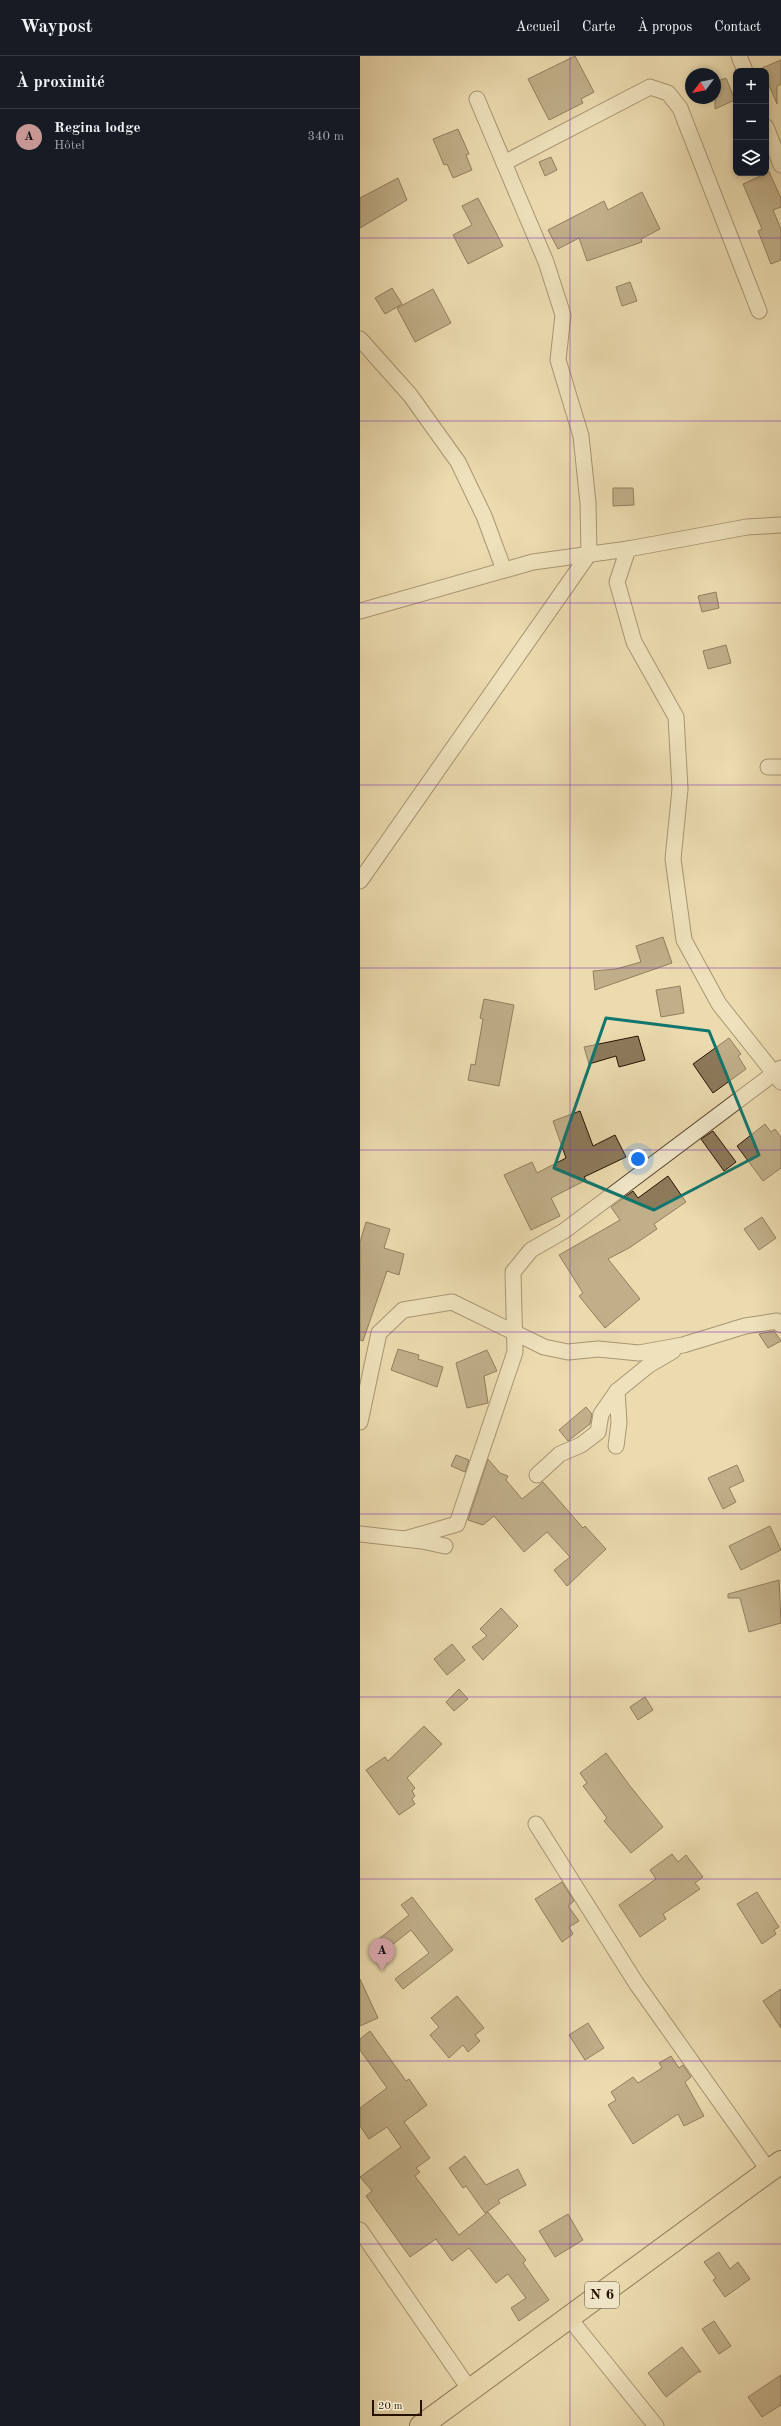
<!DOCTYPE html>
<html lang="fr">
<meta charset="utf-8">
<style>
:root{--surface:#171b24;--page:#20242c;--text:#f1f3f6;--muted:#9ea1a6;--line:#363941;--accent:#c59692}
body{margin:0;font-family:"Old Standard TT",serif;background:var(--page);color:var(--text)}
.controls{position:absolute;right:12px;top:12px;display:grid;overflow:hidden;border-radius:8px;box-shadow:0 2px 6px #0003}
.controls button{width:36px;height:36px;display:grid;place-items:center;padding:0;border:0;border-bottom:1px solid var(--line);background:var(--surface);color:var(--text);font:20px sans-serif}
.compass{position:absolute;left:325px;top:12px;width:36px;height:36px;border-radius:50%;background:var(--surface);box-shadow:0 2px 6px #0003;rotate:238deg}
.scale{position:absolute;left:12px;bottom:10px;width:50px;box-sizing:border-box;padding-left:4px;border:2px solid #261100;border-top:0;font-size:11px;line-height:14px;white-space:nowrap;color:#261100;-webkit-text-stroke:3px #f2e8cb;paint-order:stroke}
.you{position:absolute;left:278px;top:1103px;width:14px;height:14px;margin:-10px;border:3px solid #fff;border-radius:50%;background:#1a73e8;box-shadow:0 0 0 6px #1a73e833}
.badge{display:grid;place-items:center;width:26px;height:26px;border-radius:50%;background:var(--accent);color:#111;font-size:13px;font-weight:700}
.pin{position:absolute;translate:-50% -33px;filter:drop-shadow(0 1px 2px #0008)}
.pin::after{content:'';position:absolute;top:21px;width:14px;height:12px;background:inherit;clip-path:polygon(0 0,100% 0,50% 100%)}
.list{margin:0;padding:0;list-style:none}
h2{display:flex;justify-content:space-between;align-items:center;height:52px;margin:0;padding:0 16px;font-size:17px}
h2 small{font-size:13px;font-weight:400;color:var(--muted)}
.list li{display:grid;grid-template-columns:26px 1fr auto;gap:12px;align-items:center;box-sizing:border-box;height:56px;padding:0 16px;border-top:1px solid var(--line)}
.list b{display:block;font-size:15px;white-space:nowrap}
.list p{margin:0;font-size:13px;white-space:nowrap;color:var(--muted)}
.list em{font-size:13px;font-style:normal;color:var(--muted)}
.icon{flex:none;width:22px;height:22px;fill:none;stroke:currentColor;stroke-width:2;stroke-linecap:round;stroke-linejoin:round}
.map{position:relative;flex:none;width:421px;height:2370px;overflow:hidden}
header{display:flex;align-items:center;gap:24px;box-sizing:border-box;height:56px;padding:0 20px;background:var(--surface);border-bottom:1px solid var(--line)}
header strong{font-size:19px}
nav{display:flex;gap:22px;margin-inline-start:auto;font-size:14px}
main{display:flex}
aside{flex:1;background:var(--surface)}
.map>svg:first-child{display:block}
</style>
<header>
<strong>Waypost</strong>
<nav><a>Accueil</a><a>Carte</a><a>À propos</a><a>Contact</a></nav>
</header>
<main>
<aside>
<h2>À proximité<small></small></h2>
<ul class="list">
<li><span class="badge">A</span><div><b>Regina lodge</b><p>Hôtel</p></div><em>340 m</em></li>
</ul>
</aside>
<div class="map">
<svg width="421" height="2370" viewBox="0 0 421 2370">
<rect width="100%" height="100%" fill="#ebdbaf"/>
<filter id="stains"><feTurbulence type="fractalNoise" baseFrequency=".005" numOctaves="4"/><feColorMatrix values="0 0 0 0 .2 0 0 0 0 .09 0 0 0 0 .02 0 0 0 .5 -.17"/></filter>
<radialGradient id="worn" r=".72"><stop offset=".6" stop-color="#630" stop-opacity="0"/><stop offset="1" stop-color="#630" stop-opacity=".3"/></radialGradient>
<!-- building -->
<g fill="#8c7a5b" stroke="#261100">
<polygon points="215,0 234,36 221,43 223,47 189,64 168,23"/>
<polygon points="421,4 421,28 417,30 417,48 406,22 406,15 403,15 402,12"/>
<polygon points="366,22 375,44 355,53 355,26"/>
<polygon points="98,73 109,98 106,99 112,114 93,122 87,108 84,109 73,83"/>
<polygon points="191,101 197,114 185,120 179,106"/>
<polygon points="409,116 421,142 421,151 413,154 421,173 421,204 411,208 398,175 402,173 383,128"/>
<polygon points="38,122 47,144 0,172 0,142"/>
<polygon points="282,136 300,173 281,183 282,186 227,205 219,182 198,193 188,174 244,145 248,154"/>
<polygon points="118,142 143,190 108,208 93,179 112,169 102,150"/>
<polygon points="270,226 277,245 262,250 256,231"/>
<polygon points="32,232 42,248 25,258 15,242"/>
<polygon points="73,233 91,267 55,286 37,252"/>
<polygon points="253,432 273,432 274,449 253,450"/>
<polygon points="356,536 359,552 342,556 338,540"/>
<polygon points="366,589 371,607 348,613 343,595"/>
<polygon points="303,881 312,907 235,934 233,915 256,913 281,906 276,890"/>
<polygon points="320,930 324,957 301,961 296,934"/>
<polygon points="124,943 154,949 139,1030 108,1024 111,1008 115,1009 123,963 120,962"/>
<polygon points="278,980 285,1004 259,1011 256,1000 229,1008 224,991"/>
<polygon points="369,982 381,998 378,1000 386,1013 353,1037 333,1008"/>
<polygon points="220,1055 233,1090 255,1079 266,1101 224,1121 226,1124 191,1142 200,1160 171,1174 144,1119 172,1106 177,1117 206,1102 193,1065"/>
<polygon points="405,1068 411,1076 415,1073 421,1081 421,1112 403,1125 377,1090"/>
<polygon points="353,1075 376,1106 364,1115 341,1083"/>
<polygon points="308,1120 326,1146 294,1168 297,1173 269,1192 248,1203 280,1243 245,1272 219,1240 223,1237 199,1199 260,1164 251,1151 273,1135 278,1142"/>
<polygon points="402,1161 416,1182 399,1194 384,1173"/>
<polygon points="6,1166 30,1173 24,1192 44,1198 39,1219 27,1215 3,1285 0,1284 0,1186"/>
<polygon points="414,1275 421,1285 408,1292 399,1278"/>
<polygon points="38,1293 59,1299 58,1303 83,1311 77,1331 31,1314"/>
<polygon points="127,1294 137,1315 124,1320 128,1347 107,1352 96,1307"/>
<polygon points="226,1351 232,1358 230,1368 208,1385 199,1374"/>
<polygon points="96,1399 109,1404 105,1416 91,1410"/>
<polygon points="128,1403 140,1417 148,1420 146,1424 162,1443 183,1426 223,1472 225,1470 246,1493 207,1530 194,1514 210,1501 187,1476 164,1496 134,1460 123,1469 108,1464"/>
<polygon points="377,1409 384,1425 369,1432 376,1446 363,1453 348,1422"/>
<polygon points="410,1470 421,1494 381,1514 369,1490"/>
<polygon points="419,1524 421,1567 389,1576 380,1542 368,1542 368,1538"/>
<polygon points="141,1552 158,1570 123,1604 112,1591 127,1580 120,1573"/>
<polygon points="92,1588 105,1604 87,1619 74,1603"/>
<polygon points="99,1633 108,1643 94,1655 86,1646"/>
<polygon points="285,1641 293,1654 278,1664 270,1651"/>
<polygon points="64,1670 82,1688 47,1722 55,1732 52,1735 55,1740 52,1743 55,1748 39,1759 6,1714 25,1701 28,1705"/>
<polygon points="246,1697 270,1730 303,1771 271,1797 244,1765 247,1762 223,1730 227,1727 220,1717"/>
<polygon points="312,1798 318,1806 326,1799 343,1821 335,1827 340,1833 303,1858 306,1863 280,1881 259,1849 296,1823 290,1814"/>
<polygon points="202,1826 214,1845 208,1850 219,1865 209,1871 213,1878 202,1886 175,1843"/>
<polygon points="397,1836 419,1871 414,1874 416,1878 402,1888 377,1848"/>
<polygon points="52,1841 93,1894 43,1933 35,1923 69,1897 51,1874 18,1900 10,1890 49,1859 41,1849"/>
<polygon points="0,1923 18,1962 0,1970"/>
<polygon points="421,1933 421,1972 403,1945"/>
<polygon points="97,1940 124,1972 115,1979 120,1985 108,1996 103,1989 89,2002 70,1979 79,1971 71,1962"/>
<polygon points="228,1967 244,1992 225,2004 209,1979"/>
<polygon points="10,1975 46,2025 49,2023 67,2049 44,2066 70,2102 56,2112 60,2116 55,2120 99,2179 128,2156 166,2204 163,2207 189,2244 159,2265 151,2252 166,2242 148,2218 136,2227 109,2192 92,2205 76,2183 50,2201 6,2140 12,2135 0,2121 41,2091 27,2071 9,2083 0,2070 0,2052 27,2032 0,1994 0,1983"/>
<polygon points="311,2000 319,2012 323,2009 331,2021 325,2026 344,2060 324,2070 318,2058 273,2088 248,2049 256,2044 251,2036 273,2021 278,2027 302,2012 299,2007"/>
<polygon points="105,2100 126,2129 158,2113 166,2129 138,2144 140,2147 125,2157 106,2130 103,2132 89,2112"/>
<polygon points="208,2158 223,2184 195,2201 179,2175"/>
<polygon points="359,2196 370,2213 378,2206 390,2223 365,2241 353,2224 356,2222 344,2206"/>
<polygon points="354,2265 371,2290 359,2298 342,2273"/>
<polygon points="322,2291 341,2316 338,2316 306,2341 288,2317"/>
<polygon points="421,2319 421,2349 402,2361 388,2341"/>
</g>
<g fill="none" stroke-linecap="round" stroke-linejoin="round">
<!-- minor casing -->
<g stroke="#57442c" stroke-width="17">
<g id="minor">
<polyline points="379,0 385,15"/>
<polyline points="117,43 144,107"/>
<polyline points="406,71 421,109"/>
<polyline points="0,283 50,339 98,406 124,460 144,514"/>
<polyline points="421,469 387,471 268,493 257,526 274,586 316,661 320,733 313,803 324,884 359,948 421,1026"/>
<polyline points="0,555 173,506 268,493"/>
<polyline points="408,711 421,711"/>
<polyline points="0,825 229,498 228,447 221,380 198,304 203,259 186,206 144,107 290,31 308,37 320,52 399,255"/>
<polyline points="0,1366 19,1277 43,1254 92,1246 184,1291 208,1296 238,1293 279,1297 323,1289 385,1270 417,1265 421,1269"/>
<polyline points="256,1390 259,1367 257,1335 289,1309 313,1295"/>
<polyline points="177,1419 200,1398 221,1389 238,1376 241,1358 257,1335"/>
<polyline points="0,1478 62,1485 85,1490"/>
<polyline points="45,1483 97,1468 155,1296 153,1216 171,1194 204,1175 421,1012"/>
<polyline points="176,1768 276,1927 409,2115"/>
<polyline points="0,2174 110,2334"/>
<polyline points="210,2263 296,2370"/>
</g>
</g>
<!-- primary casing -->
<g stroke="#261100" stroke-width="24">
<polyline id="primary" points="61,2370 421,2106"/>
</g>
<!-- minor -->
<use href="#minor" stroke="#f2e8cb" stroke-width="15"/>
<!-- primary -->
<use href="#primary" stroke="#ebdbaf" stroke-width="22"/>
</g>
<!-- marked area -->
<path d="M0 0H421V2370H0ZM246,962L349,975L399,1099L294,1154L194,1112Z" fill="#ebdbaf" fill-opacity=".55" fill-rule="evenodd"/>
<path fill="none" stroke="#0f766e" stroke-width="3" stroke-linejoin="round" d="M246,962L349,975L399,1099L294,1154L194,1112Z"/>
<!-- grid -->
<path fill="none" stroke="#7b2cbf" stroke-width="1" stroke-opacity="0.55" d="M210,0V2370M0,182H421M0,365H421M0,547H421M0,729H421M0,912H421M0,1094H421M0,1276H421M0,1458H421M0,1641H421M0,1823H421M0,2005H421M0,2188H421"/>
<g text-anchor="middle" dominant-baseline="central" stroke-width="3" stroke-linejoin="round" paint-order="stroke">
<!-- shield labels -->
<rect fill="#f2e8cb" stroke="#63523d" stroke-width="1" x="225" y="2226" width="34" height="26" rx="3"/>
<g font-size="15" font-weight="bold" fill="#261100">
<text x="242" y="2239">N 6</text>
</g>
</g>
<rect width="100%" height="100%" filter="url(#stains)"/>
<rect width="100%" height="100%" fill="url(#worn)"/>
</svg>
<div class="controls">
<button>+</button>
<button>−</button>
<button><svg class="icon" aria-label="layers" viewBox="0 0 24 24"><path d="M12 4l9 5-9 5-9-5zM3 14l9 5 9-5"/></svg></button>
</div>
<svg class="compass" viewBox="-18 -18 36 36"><path d="M0-13l5 13h-10z" fill="#e53935"/><path d="M0 13l5-13h-10z" fill="#9ea1a6"/></svg>
<div class="scale">20 m</div>
<div class="you"></div>
<div class="pin badge" style="left:22px;top:1915px">A</div>
</div>
</main>
